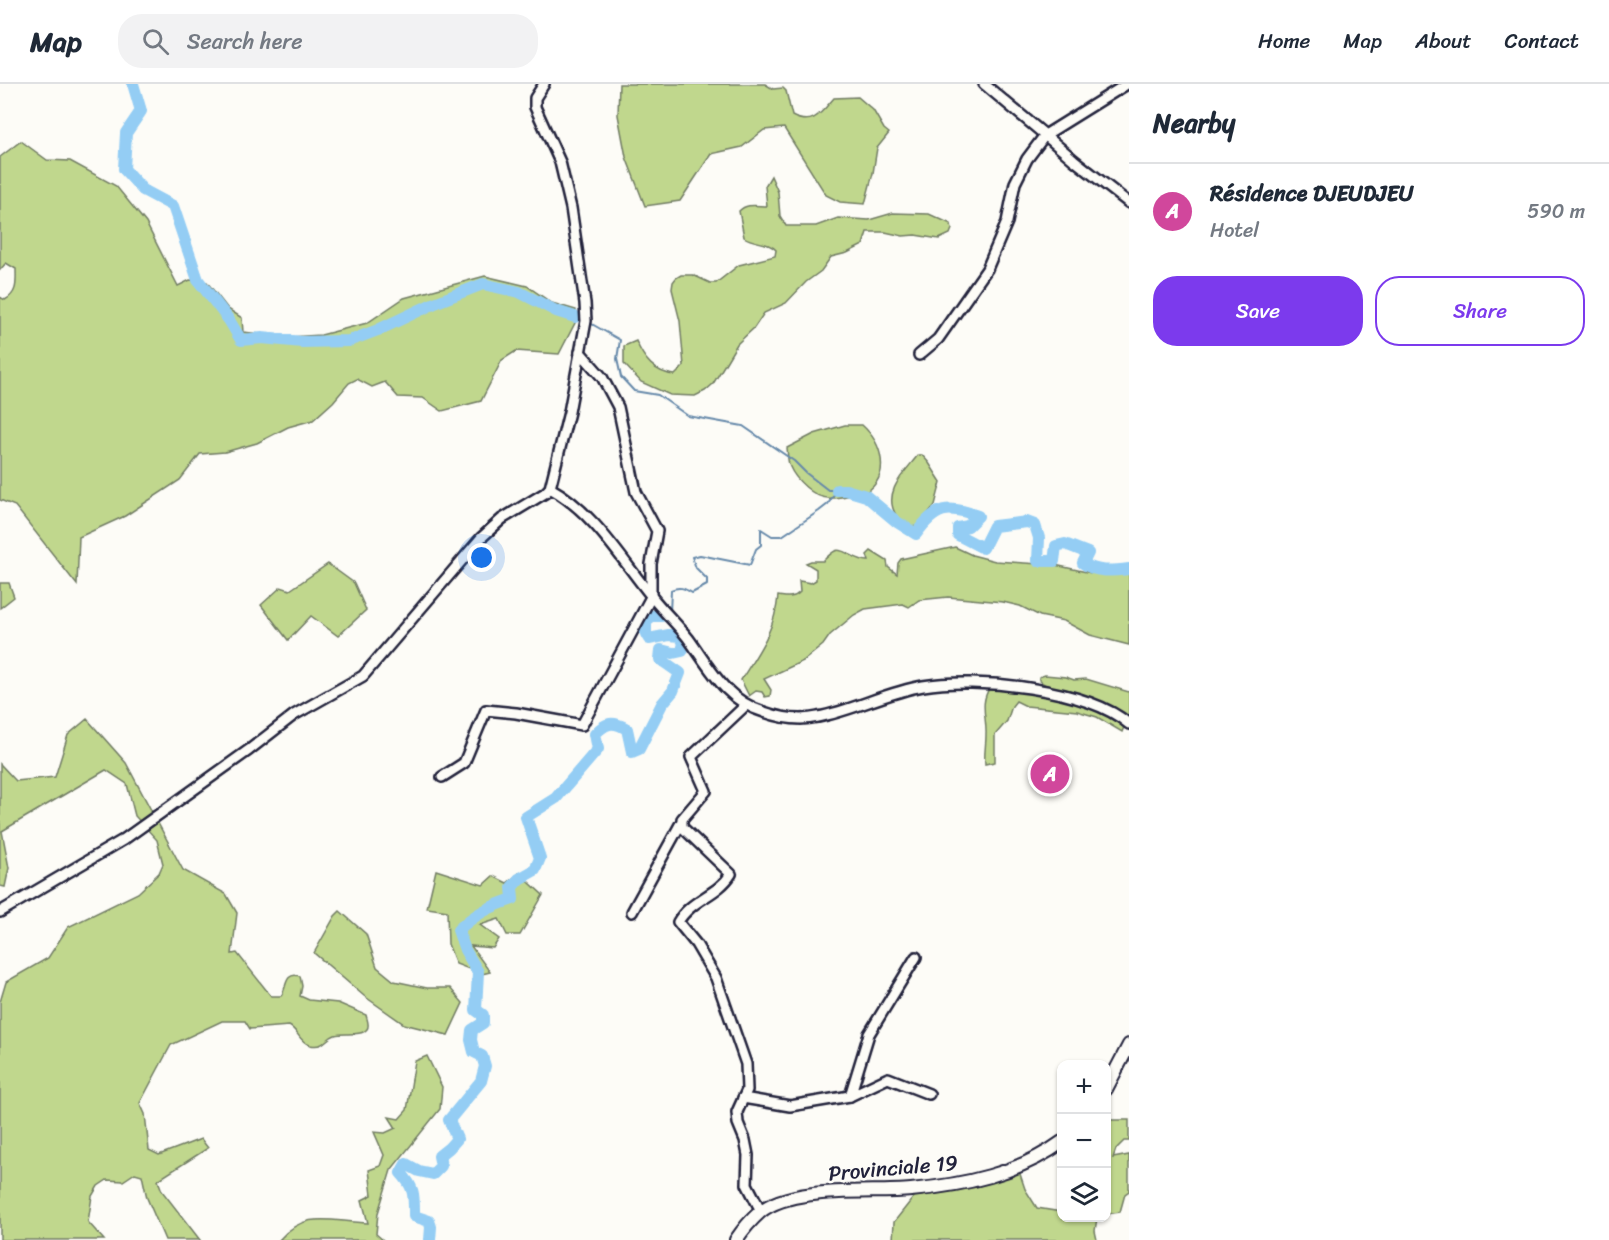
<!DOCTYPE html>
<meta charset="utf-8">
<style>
:root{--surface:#fff;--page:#f2f2f3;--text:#1f2937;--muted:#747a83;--line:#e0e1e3;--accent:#7c3aed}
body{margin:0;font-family:Sriracha,sans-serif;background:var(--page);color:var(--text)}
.controls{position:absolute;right:18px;bottom:18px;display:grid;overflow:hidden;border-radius:12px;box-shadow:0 2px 4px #0004}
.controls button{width:54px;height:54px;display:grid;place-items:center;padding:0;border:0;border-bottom:2px solid var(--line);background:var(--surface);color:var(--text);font:30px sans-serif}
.you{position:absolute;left:482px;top:474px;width:21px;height:21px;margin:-15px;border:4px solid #fff;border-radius:50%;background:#1a73e8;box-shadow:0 0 0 9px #1a73e833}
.badge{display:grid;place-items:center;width:39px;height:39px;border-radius:50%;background:var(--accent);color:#fff;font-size:20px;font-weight:700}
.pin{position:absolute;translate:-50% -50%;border:3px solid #fff;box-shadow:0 2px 6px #0006}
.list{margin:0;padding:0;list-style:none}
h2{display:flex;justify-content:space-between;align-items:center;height:78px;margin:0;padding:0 24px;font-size:26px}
h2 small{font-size:20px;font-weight:400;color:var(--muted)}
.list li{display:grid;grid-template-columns:39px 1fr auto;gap:18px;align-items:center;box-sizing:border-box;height:96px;padding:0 24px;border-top:2px solid var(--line)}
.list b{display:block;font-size:22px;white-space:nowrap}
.list p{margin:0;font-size:20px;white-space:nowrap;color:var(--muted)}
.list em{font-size:20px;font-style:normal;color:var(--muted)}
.actions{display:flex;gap:12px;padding:18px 24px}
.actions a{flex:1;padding:14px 0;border:2px solid var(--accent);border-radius:24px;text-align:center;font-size:21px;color:var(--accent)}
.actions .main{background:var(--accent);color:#fff}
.icon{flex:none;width:33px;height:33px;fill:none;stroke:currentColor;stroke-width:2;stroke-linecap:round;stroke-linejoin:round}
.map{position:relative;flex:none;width:1129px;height:1156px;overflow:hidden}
header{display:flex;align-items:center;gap:36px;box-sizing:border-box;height:84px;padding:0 30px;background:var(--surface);border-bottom:2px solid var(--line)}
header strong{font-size:28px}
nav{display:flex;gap:33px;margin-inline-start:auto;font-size:21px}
.search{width:420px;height:54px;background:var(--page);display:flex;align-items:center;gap:15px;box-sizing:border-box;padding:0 21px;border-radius:24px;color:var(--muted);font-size:22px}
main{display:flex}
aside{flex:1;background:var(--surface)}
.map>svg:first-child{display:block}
</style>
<header>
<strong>Map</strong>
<div class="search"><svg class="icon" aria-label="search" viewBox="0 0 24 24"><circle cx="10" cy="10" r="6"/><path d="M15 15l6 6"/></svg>Search here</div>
<nav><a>Home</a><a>Map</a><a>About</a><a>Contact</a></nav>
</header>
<main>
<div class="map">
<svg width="1129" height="1156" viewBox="0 0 1129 1156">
<rect width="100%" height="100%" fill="#fdfcf7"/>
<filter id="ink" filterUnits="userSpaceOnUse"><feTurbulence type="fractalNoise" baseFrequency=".0167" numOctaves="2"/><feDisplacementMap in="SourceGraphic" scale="12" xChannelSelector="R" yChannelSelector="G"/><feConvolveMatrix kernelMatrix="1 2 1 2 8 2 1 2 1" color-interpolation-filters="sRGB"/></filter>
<g filter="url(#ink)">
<!-- green -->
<g fill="#c0d78d" stroke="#717c64" stroke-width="1.5">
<path d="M619,0H765L773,5L783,4L786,7L792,32C813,43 821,29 834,14L858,13L873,26L884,45L889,49L877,64L873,89L865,120L840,118L826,111L784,44L764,46L742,63L711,70L680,117L645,122L626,73L618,31Z"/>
<path d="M21,57L47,76L70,77L116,102L146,139L178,202L190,196L207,198L228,225L242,234L243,248L289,253L321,251L367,239L404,214L485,192L527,202L552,219L576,226L575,239L559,270L516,267L502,276L481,317L442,327L423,314L398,313L385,298L372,303L357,295L349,299L333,318L313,336L288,343L257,359L225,368L200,370L180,396L125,432L79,453L77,501L15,422L0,416V213L5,216C18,209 16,198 16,185L6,179L0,186V73Z"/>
<path d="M771,92L778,108L780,132L786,142H816L838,134L869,136L893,129L929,130L951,140L952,145L950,150L939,155L915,151L903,152L885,148H867L863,161L847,169L831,173L821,187L806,198L786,219L764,229L754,244L737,260L713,300L705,307L695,312L670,311L641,298L624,280V262L636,257C644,276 655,289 675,291L684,282L680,237L672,205L673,198L676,194L681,191H693L710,199H716L739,181L775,172L776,166C768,157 754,160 744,153L739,127C747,119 756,122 767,122L765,102Z"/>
<path d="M845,341H862C882,359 892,392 865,409C861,412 853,412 847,412C841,413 834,415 828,414C814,414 795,395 790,383C787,377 788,370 787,364L814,350Z"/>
<path d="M918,371H922L929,379L941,398L935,421L917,442L911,443C906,440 899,435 896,431C882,408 905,388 918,371Z"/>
<path d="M955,463L972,471L995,477L1055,481L1091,489L1129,490V561L1090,551L1064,537L1040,532L1020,522L1003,518L948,513L919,516L909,523L903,520L865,525L854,531L830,551L823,561L803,577L764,595L771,606L770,612L765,613L762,608L756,607L749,612L741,596C759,567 775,546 778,512C787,513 793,515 800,508L799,497L811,499L816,496V485L806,479L811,477H823C826,474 831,469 835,467C843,463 857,478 869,477L867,471L871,467L887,477L888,483L897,490L898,479L901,475Z"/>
<polygon points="328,480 354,499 366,526 338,552 311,532 288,556 261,521 281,503 290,506"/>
<polygon points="0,499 9,499 14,513 0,524"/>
<path d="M1045,591L1066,593L1074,596L1086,595L1129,608V635C1117,625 1102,618 1087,614C1070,609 1052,608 1039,596V593Z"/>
<path d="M990,603C1022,607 1105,615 1124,643L1122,648L1097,633L1077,627L1026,622L1016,617L1012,622L1007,637L995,651V678L985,680C984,668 986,662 986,651C987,633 979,620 990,603Z"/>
<path d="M87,635L126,679L183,786L226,810L237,829L232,870L237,869L271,912H281C287,905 284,887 300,892L302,902L300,912L309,916L338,919L366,931C367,936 370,941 367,945C361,953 343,948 335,951C324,955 325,964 310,961C299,958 298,946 289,942L250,945L245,937H222L171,961L140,1019L145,1030L149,1066L159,1071L201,1055L208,1064L158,1096L162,1107L200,1156H165L147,1114L142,1091L135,1089L123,1097L107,1096L98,1102L92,1112L88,1138L104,1156H0V918L6,898L48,874L68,843L138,809L159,789L163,780L157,756L135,732L127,700L106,686L2,747L9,784L5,803L0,802V680L16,697L55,693L68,651Z"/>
<polygon points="436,786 483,801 493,792 507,799 519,789 543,811 520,851 507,851 499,835 480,841 499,855 493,864 471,862 490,888 482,890 456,880 448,860 447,827 427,824"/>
<polygon points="340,827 366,850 377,883 394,897 427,904 450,904 463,919 448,951 404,940 364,912 314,869 335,832"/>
<path d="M427,972L442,1003L440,1025L391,1086L378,1129L376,1150L383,1156H279C306,1125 331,1138 368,1139L362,1116L372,1111L369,1086L380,1082L384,1071L374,1048L385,1049L396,1044L389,1033L399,1035L407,1026L415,977Z"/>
<polygon points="1106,1036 1129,1036 1129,1057 1124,1057 1116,1065 1113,1074 1129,1071 1129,1107 1125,1110 1120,1128 1107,1130"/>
<polygon points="1018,1084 1025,1105 1037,1124 1061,1128 1062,1134 1097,1134 1095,1147 1097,1156 893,1156 894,1138 921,1104"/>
</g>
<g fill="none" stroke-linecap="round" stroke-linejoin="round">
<!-- stream -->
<g stroke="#6689aa" stroke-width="2">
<polyline points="590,239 620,256 617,275 621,293 634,307 658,311 688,332 743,342 794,377 806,389 828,406 837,406"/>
<path d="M670,529L671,506C679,502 684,504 692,509L707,501V495L696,484L692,473L700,471L750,481L756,465L761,461V445L772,452H782L819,427L828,420L837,406"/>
</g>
<!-- river -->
<g stroke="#94cdf4" stroke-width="12">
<polyline points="133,0 141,27 126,49 124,85 143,106 173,122 198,196 229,236 241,256 262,254 302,258 349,257 378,246 437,218 483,200 519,208 556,227 575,233"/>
<path d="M837,406H846L866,412L897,438L916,450C935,423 948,420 978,432L968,442L958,444V451L983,464L994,442L1027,438L1035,441L1039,454L1038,477H1054L1056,462L1065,460L1088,469L1083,479C1096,489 1113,487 1129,485"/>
<path d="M430,1156L431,1143L429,1137L414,1132C414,1112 415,1104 401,1089L406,1080L419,1087L433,1090L441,1082L439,1072L449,1064L457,1055L449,1036L481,997L485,982L482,972L474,968L471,956L472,946L483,939V931L476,926L478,888L465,866L458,846C475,830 491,822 513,815L512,803L519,795L535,786L540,774L526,733L556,714L598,665L595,650C606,638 613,637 627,645L632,668L639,665L662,620L673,607L680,589L660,575L661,566L673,569L682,567L684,559L680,552L669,551L649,555L646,550V537L652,532H662"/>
</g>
<!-- minor casing -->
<g stroke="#22223b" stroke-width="14">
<g id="minor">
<polyline points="984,0 1045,51 1127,0"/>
<polyline points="919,271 938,255 987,185 1007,138 1015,99 1027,75 1045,51 1074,76 1129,119"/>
<path d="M550,404C594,428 621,475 652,513C663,527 677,540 688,554C710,584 726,617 764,628C781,634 801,637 818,633C852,627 887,608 923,602C976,593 1087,604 1129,640"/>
<path d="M746,621L691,673L706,707L682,735V743L731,790C718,811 690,816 678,838L696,860L716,894L746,980L747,1006L737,1028L738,1039L745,1056L748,1071L747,1100L761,1127"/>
<polyline points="442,693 464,679 486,626 516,629 582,641 651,513 651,480 657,447 636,408 618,323 602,293 580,268"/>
<polyline points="0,828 123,756 249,666 294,631 363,592 481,454 502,435 545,409 550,404 569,328 586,237 585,219 571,124 560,78 535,23 535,14 544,0"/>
<polyline points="632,828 681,739"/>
<polyline points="850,1012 869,950 916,873"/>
<polyline points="743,1014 790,1022 850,1012 888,994 929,1010"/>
</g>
</g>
<!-- major casing -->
<g stroke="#22223b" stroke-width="16">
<g id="major">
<polyline points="1106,1005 1129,961"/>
<path d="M736,1156C742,1147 751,1136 760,1128C793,1101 870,1110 911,1106C963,1101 1018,1090 1062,1058"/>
</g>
</g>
<!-- minor -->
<use href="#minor" stroke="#fdfcf7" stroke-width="9"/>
<!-- major -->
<use href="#major" stroke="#fdfcf7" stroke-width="12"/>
</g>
</g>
<g text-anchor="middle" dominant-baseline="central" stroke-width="5" stroke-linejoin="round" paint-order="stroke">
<!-- street labels -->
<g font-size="21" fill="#22223b" stroke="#fdfcf7">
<text transform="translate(893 1084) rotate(-5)">Provinciale 19</text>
</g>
</g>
</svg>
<div class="controls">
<button>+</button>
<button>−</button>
<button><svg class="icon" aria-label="layers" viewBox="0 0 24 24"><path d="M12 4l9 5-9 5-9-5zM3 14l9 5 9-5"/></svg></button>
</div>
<div class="you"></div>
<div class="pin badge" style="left:1050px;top:690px;background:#d1479c">A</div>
</div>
<aside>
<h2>Nearby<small></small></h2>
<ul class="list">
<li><span class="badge" style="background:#d1479c">A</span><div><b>Résidence DJEUDJEU</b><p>Hotel</p></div><em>590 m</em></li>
</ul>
<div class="actions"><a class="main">Save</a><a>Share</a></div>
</aside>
</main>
